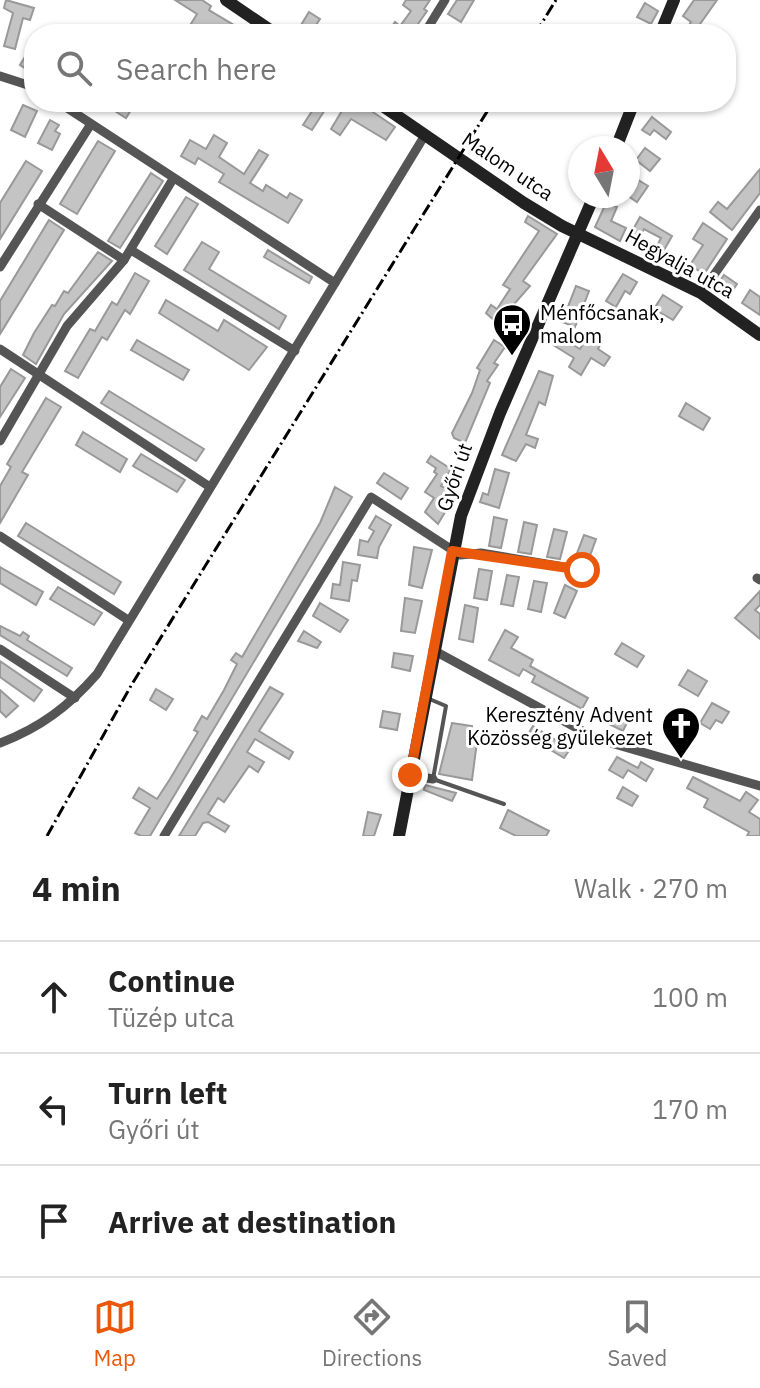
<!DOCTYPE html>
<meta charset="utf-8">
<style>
:root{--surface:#fff;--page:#f2f2f2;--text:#222;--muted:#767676;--line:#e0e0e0;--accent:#ea580c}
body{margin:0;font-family:"IBM Plex Sans",sans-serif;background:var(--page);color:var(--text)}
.compass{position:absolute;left:568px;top:136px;width:72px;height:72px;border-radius:50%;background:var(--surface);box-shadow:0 2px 6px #0004;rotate:350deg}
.stop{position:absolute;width:24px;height:24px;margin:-18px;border:6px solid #ea580c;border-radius:50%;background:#fff}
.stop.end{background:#ea580c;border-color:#fff;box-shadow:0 2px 8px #0008}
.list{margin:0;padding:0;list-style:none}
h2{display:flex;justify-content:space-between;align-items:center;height:104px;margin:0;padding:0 32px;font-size:34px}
h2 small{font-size:26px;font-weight:400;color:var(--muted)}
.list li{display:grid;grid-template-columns:52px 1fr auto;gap:24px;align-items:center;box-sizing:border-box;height:112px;padding:0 32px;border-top:2px solid var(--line)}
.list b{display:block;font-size:30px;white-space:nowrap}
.list p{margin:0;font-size:26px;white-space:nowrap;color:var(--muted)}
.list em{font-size:26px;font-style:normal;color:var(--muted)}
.icon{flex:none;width:44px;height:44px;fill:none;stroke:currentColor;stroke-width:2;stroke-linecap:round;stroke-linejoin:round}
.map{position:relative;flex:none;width:760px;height:836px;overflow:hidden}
.search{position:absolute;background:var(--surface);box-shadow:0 2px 6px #0004;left:24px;right:24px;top:24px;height:88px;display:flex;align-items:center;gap:20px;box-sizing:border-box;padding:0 28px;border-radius:32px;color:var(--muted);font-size:30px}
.sheet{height:440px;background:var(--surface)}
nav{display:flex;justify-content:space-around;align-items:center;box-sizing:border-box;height:112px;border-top:2px solid var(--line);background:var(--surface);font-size:22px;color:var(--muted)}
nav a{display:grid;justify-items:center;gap:4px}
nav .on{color:var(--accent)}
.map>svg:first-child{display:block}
</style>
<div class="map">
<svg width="760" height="836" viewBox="0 0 760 836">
<rect width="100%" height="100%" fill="#fff"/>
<!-- building -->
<g fill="#c4c4c4" stroke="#999" stroke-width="2">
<polygon points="6,0 34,8 30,20 23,18 15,49 4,46 13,13 4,8"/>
<polygon points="175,0 202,0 211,6 209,10 249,34 226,34 219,30 216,34 204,34 195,30 189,27 197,14"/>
<polygon points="406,0 430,0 424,9 427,11 411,34 393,34 389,31 395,22 400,26 411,11 403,5"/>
<polygon points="457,0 474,0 461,22 448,14"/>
<polygon points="694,0 717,0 693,34 683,34 691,22 683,16"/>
<polygon points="645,3 658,11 651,24 637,17"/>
<polygon points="309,12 320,19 310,34 304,34 298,30"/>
<polygon points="34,42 34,67 31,72 20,65"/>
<polygon points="101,102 136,102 126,118"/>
<polygon points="318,102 330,102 312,130 303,125"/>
<polygon points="331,102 358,102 395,127 386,140 351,119 340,135 331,129 343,109"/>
<polygon points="23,105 37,111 25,137 11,130"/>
<polygon points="652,117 671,132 666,139 654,130 650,135 642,130"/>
<polygon points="50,120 59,125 55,131 60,134 52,150 38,143"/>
<polygon points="214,135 227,143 219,157 244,174 259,150 268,155 250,183 263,191 266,185 287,198 290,193 302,200 288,223 219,182 224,174 198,158 195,164 181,156 190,140 206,149"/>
<polygon points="98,141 115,151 77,214 60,204"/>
<polygon points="645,148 660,159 650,171 636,160"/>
<polygon points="26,161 42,171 0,239 0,203"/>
<polygon points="760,169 760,193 732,230 710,212 718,202 727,209"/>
<polygon points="151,173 163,181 120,248 108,241"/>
<polygon points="632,176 648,186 637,202 628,196 628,182"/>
<polygon points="186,197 198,204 167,254 155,246"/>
<polygon points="606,203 617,207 611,221 626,228 620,241 595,227"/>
<polygon points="528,216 557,234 523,281 530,286 515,303 512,309 518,312 506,331 486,313 491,305 497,309 510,289 503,285 539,231 525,222"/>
<polygon points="640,217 672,236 663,252 656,248 661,238 644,229 638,240 630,235"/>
<polygon points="49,220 64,230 0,334 0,301"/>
<polygon points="703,223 727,239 704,274 690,265 703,245 693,239"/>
<polygon points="202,242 219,252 209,269 286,316 279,329 184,270"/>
<polygon points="268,250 312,277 309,283 264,257"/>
<polygon points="98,252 112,261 64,314 36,364 23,355 34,333 52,305 55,306 64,291 68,293"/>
<polygon points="135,273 149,281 130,314 125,310 107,340 102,337 78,378 65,371 90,329 95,331 112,302 117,305"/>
<polygon points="623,274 637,282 630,294 625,291 616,307 606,301"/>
<polygon points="724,275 737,284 729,296 716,287"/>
<polygon points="576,286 589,291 575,327 562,322"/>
<polygon points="750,290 760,297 760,315 742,303"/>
<polygon points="663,295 682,307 673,320 654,309"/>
<polygon points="166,300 218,331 224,320 267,347 249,370 159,313"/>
<polygon points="555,334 580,349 588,336 601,343 598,349 610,357 604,366 591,358 581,375 569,367 574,358 550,343"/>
<polygon points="137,340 189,370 183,380 131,350"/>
<polygon points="494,340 505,347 494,363 498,365 487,381 490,383 465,443 454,438 452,433 472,393 480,370 477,368"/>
<polygon points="11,369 25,378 0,417 0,387"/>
<polygon points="539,371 553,376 545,405 539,402 526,435 538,439 535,448 526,444 516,461 502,455"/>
<polygon points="109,391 204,449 196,461 101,403"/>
<polygon points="46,398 61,407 22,472 28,475 0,523 0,486 11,467 7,464"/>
<polygon points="686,403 710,418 703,430 679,416"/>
<polygon points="83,432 127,459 120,472 76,445"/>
<polygon points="141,454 185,480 177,492 133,466"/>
<polygon points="431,456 451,469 441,486 449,490 438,508 445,512 438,524 425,512 434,498 425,492 437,474 434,472 436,468 427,462"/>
<polygon points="495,469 509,473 499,508 480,502 483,493 488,495"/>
<polygon points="384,473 408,488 401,499 377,483"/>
<polygon points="335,487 352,497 150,836 141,836 135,833 150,808 133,798 139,788 157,799 170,779 198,732 194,730 202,716 207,719 224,690 237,664 231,660 236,653 242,657 320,523"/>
<polygon points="376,516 391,525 379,547 377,558 358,555 360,540 368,542 374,531 369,528"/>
<polygon points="494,517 507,520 501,548 489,546"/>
<polygon points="524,522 537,525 531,554 518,552"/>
<polygon points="26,523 121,582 114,594 18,536"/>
<polygon points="554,529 567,532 560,559 547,557"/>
<polygon points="584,535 596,539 587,564 574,561"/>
<polygon points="414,547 432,550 422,588 409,585"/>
<polygon points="343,562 360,565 357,581 352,580 349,601 331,598 333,584 340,585"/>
<polygon points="0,567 43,592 36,605 0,583"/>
<polygon points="479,569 492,571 487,600 474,598"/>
<polygon points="507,575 519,577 513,606 501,604"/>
<polygon points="534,581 547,583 541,612 528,609"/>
<polygon points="565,585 577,591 565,618 554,613"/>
<polygon points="58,587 102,613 94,625 50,599"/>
<polygon points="760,591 760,605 755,610 760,614 760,639 735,618"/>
<polygon points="405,598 422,601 415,633 401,631"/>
<polygon points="320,603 348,620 340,632 313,616"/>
<polygon points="465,605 478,608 473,642 459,639"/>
<polygon points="0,626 20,636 23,632 29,636 27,640 72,668 67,676 0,635"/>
<polygon points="505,630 518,637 511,648 533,660 530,666 588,698 582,709 532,682 535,676 523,669 519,676 489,660"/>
<polygon points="304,631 321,642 317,648 298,641"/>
<polygon points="622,643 644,656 637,667 615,654"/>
<polygon points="394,653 413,656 410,671 392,667"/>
<polygon points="0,661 42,690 34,701 0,677"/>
<polygon points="688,670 707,681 698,696 679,685"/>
<polygon points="270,687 283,694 259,731 293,752 289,759 255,739 247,752 264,762 258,772 249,766 224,802 218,798 208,814 229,826 225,832 208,822 203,823 195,836 179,836"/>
<polygon points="156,689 173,699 166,710 150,700"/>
<polygon points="0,690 18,706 6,717 0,711"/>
<polygon points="712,703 729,712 722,723 716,720 710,729 700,723"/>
<polygon points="383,711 400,714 397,730 380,727"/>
<polygon points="611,711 628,721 623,731 605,722"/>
<polygon points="452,723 472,726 471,733 478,734 472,780 439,774"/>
<polygon points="533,726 570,749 564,758 539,743 536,747 524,741"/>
<polygon points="617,757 638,768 641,762 653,769 646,781 628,770 623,778 609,770"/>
<polygon points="693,777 740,801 746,792 758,800 749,812 760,819 760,836 747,836 749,832 704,807 708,799 687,788"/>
<polygon points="425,785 456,793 452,801 424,790"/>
<polygon points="623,787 638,796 632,806 617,798"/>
<polygon points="508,810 549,831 546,836 516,836 500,828"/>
<polygon points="368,812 381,815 374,836 363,836"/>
</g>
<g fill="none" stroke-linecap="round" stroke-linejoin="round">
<!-- lane -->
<polyline stroke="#555" stroke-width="4" points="427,698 446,706 433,779 504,804"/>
<!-- street -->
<g stroke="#555" stroke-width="9">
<polyline points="424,34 445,0"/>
<polyline points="0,76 34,87"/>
<polyline points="58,102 335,283"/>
<polyline points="38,204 124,260"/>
<polyline points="131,250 295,351"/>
<polyline points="0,267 91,124"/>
<polyline points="701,293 760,210"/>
<polyline points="0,349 210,487"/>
<polyline points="0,441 67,326 124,260 173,179"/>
<polyline points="0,536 128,620"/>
<polyline points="757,578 760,580"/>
<polyline points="0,649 75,698"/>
<polyline points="433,650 597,739 760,786"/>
<path d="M0,743C40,728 69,706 97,674L425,135"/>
<polyline points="410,775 433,779"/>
<polyline points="164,836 371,497 460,555 481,553 582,570"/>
</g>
<!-- secondary -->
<g stroke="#222" stroke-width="12">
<polyline points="226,0 276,34"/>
<polyline points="660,34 674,0"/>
<polyline points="377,102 524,203 562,226 701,293 760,335"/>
<polyline points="616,148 634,102"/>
<polyline points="399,836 461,516 500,413 594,196"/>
</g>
<!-- rail -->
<g stroke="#000" stroke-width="3" stroke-dasharray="12 4 2 4" stroke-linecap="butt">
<polyline points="535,34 556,0"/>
<polyline points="47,836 132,684 493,102"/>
</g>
</g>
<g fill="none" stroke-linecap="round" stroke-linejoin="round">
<!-- route -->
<polyline stroke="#ea580c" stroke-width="10" points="410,775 452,551 582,570"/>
</g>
<!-- icons -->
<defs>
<g id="bus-pin" transform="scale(2)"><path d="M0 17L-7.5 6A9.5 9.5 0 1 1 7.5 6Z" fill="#000" stroke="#fff"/><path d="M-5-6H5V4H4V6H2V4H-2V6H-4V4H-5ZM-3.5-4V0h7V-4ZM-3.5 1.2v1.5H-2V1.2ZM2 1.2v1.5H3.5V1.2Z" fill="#fff"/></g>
<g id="church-pin" transform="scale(2)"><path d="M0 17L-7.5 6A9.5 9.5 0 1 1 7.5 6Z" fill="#000" stroke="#fff"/><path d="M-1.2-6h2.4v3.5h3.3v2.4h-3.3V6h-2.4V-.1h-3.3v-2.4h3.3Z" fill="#fff"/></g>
</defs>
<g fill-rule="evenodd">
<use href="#bus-pin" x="512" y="323"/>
<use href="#church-pin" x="681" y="726"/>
</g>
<g text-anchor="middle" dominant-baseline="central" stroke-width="6" stroke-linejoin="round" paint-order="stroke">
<!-- street labels -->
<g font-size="20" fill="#000" stroke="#fff">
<text transform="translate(508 166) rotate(34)">Malom utca</text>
<text transform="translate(680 263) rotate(29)">Hegyalja utca</text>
<text transform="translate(454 477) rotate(-71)">Győri út</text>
</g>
<!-- poi labels -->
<g font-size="20" fill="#000" stroke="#fff" text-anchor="start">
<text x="540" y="312">Ménfőcsanak,<tspan x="540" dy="23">malom</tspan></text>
<text x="653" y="714" text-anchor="end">Keresztény Advent<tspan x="653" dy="23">Közösség gyülekezet</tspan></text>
</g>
</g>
</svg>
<svg class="compass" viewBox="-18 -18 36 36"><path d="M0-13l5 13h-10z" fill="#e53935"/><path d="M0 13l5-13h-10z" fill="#767676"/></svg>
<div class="stop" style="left:582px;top:570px"></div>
<div class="stop end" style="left:410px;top:775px"></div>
<div class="search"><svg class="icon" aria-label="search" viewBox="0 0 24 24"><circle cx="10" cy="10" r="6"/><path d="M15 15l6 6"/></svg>Search here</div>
</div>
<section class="sheet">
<h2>4 min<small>Walk · 270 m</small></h2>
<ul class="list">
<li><svg class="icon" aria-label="ahead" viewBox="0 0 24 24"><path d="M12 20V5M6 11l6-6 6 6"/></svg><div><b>Continue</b><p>Tüzép utca</p></div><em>100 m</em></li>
<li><svg class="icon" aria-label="left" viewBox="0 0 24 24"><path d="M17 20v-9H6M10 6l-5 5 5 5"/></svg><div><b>Turn left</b><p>Győri út</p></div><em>170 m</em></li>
<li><svg class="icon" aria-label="arrive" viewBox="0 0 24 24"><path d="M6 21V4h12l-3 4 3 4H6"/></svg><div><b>Arrive at destination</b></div></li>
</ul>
</section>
<nav>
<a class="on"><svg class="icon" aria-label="map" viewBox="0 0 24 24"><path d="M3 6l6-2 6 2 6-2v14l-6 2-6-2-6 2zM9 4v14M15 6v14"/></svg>Map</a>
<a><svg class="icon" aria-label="directions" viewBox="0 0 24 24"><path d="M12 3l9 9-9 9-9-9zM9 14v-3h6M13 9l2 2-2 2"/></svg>Directions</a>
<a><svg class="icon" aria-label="saved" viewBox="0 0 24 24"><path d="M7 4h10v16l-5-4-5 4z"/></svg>Saved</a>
</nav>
